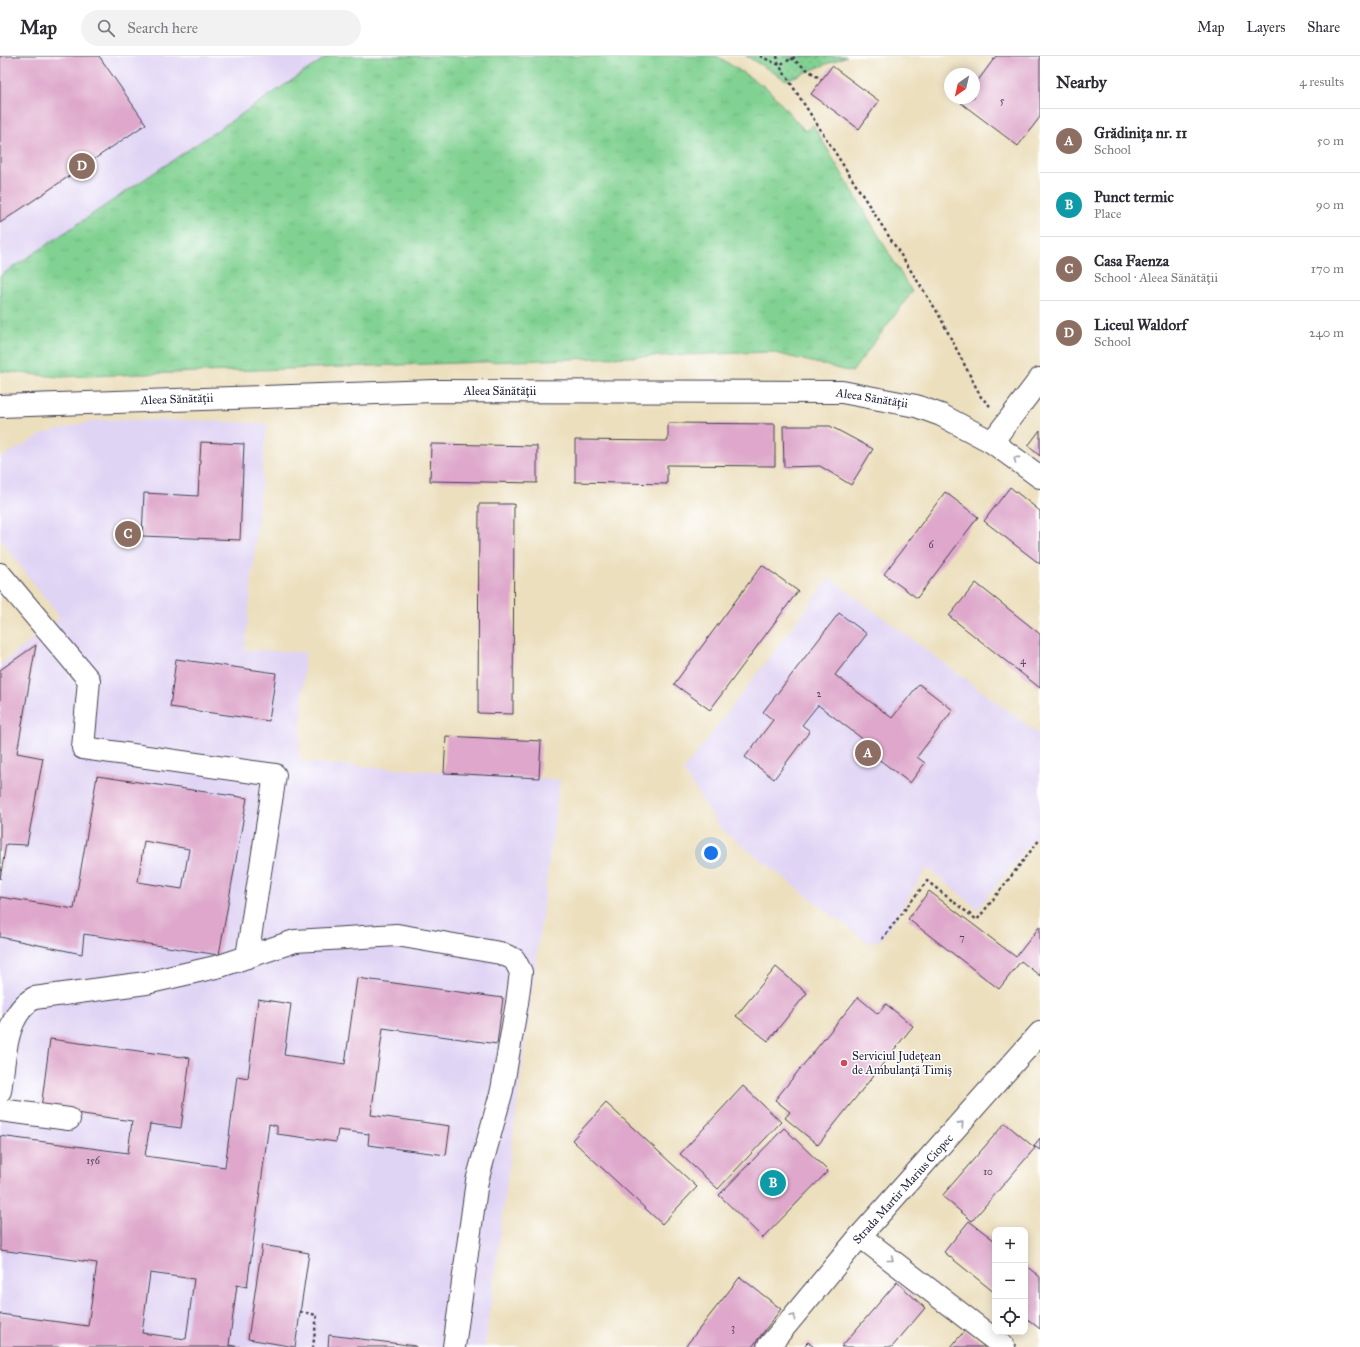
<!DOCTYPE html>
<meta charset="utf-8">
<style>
:root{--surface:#fff;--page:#f2f2f3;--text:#2b2b33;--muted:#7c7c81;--line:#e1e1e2;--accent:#111827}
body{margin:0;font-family:"IM FELL Great Primer",serif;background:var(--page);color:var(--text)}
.controls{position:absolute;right:12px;bottom:12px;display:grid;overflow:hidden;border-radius:8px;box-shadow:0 2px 10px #0003}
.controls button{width:36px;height:36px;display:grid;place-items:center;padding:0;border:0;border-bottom:1px solid var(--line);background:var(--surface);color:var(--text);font:20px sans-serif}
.compass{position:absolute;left:944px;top:12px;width:36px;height:36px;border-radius:50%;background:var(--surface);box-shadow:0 2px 10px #0003;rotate:214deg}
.you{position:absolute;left:711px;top:797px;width:14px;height:14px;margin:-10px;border:3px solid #fff;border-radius:50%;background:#1a73e8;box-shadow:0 0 0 6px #1a73e833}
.badge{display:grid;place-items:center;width:26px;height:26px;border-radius:50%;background:var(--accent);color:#fff;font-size:13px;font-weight:700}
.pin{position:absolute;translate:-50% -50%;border:2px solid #fff;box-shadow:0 1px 4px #0006}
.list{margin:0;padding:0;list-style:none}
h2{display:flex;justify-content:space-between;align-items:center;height:52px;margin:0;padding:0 16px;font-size:17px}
h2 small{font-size:13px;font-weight:400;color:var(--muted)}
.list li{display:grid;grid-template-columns:26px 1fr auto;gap:12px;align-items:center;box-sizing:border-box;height:64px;padding:0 16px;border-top:1px solid var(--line)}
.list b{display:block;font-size:15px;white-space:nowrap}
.list p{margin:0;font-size:13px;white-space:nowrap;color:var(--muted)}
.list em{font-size:13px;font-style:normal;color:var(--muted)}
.icon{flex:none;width:22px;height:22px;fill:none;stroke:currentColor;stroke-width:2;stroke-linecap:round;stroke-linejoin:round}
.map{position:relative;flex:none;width:1040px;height:1291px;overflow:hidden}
header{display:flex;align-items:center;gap:24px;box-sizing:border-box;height:56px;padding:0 20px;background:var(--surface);border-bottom:1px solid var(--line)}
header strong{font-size:19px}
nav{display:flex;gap:22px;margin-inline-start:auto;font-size:14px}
.search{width:280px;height:36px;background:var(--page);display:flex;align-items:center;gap:10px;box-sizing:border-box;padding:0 14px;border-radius:22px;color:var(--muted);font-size:15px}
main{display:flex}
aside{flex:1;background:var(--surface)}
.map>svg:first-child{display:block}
</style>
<header>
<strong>Map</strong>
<div class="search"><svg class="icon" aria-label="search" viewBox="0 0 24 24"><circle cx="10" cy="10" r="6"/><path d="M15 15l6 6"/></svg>Search here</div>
<nav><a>Map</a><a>Layers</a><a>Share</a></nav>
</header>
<main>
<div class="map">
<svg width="1040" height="1291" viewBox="0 0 1040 1291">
<defs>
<pattern id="grass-tufts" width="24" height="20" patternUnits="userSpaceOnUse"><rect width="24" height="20" fill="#81d192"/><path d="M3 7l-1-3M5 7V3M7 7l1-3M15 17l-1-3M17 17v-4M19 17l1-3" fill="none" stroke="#6fb37f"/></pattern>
<pattern id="park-dots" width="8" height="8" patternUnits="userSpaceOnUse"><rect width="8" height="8" fill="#81d192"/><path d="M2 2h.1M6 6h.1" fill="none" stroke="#6fb37f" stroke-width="1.8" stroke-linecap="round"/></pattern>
</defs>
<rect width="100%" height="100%" fill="#fff"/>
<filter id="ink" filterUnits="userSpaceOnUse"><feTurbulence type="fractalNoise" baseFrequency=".025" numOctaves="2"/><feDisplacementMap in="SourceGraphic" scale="8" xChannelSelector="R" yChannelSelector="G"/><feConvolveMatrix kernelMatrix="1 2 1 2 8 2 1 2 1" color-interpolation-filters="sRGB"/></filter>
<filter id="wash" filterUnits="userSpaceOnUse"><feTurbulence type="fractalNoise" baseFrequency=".012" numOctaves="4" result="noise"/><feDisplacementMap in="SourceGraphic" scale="16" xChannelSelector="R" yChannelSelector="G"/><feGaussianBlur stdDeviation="0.9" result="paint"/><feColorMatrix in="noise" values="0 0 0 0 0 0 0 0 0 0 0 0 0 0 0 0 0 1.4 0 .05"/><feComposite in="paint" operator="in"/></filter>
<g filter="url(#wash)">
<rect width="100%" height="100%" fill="#ecdfbd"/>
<!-- built -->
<g fill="#e0d4f4">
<polygon points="0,0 328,0 0,220"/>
<polygon points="97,364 194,364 267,368 245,594 305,596 299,706 560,724 485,1291 0,1291 0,609 60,562 0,483 0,402 45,377"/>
<polygon points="830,522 1040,679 1040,774 978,853 927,812 882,883 868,887 721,773 683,715"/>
</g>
<!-- grass -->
<polygon fill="url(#grass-tufts)" stroke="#527a66" points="328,0 717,0 768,33 805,75 813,69 912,236 852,316 771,296 59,321 0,315 0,220"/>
<!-- park -->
<polygon fill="url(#park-dots)" stroke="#527a66" points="746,0 847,0 786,24"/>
<g id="blocks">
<!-- building -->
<g fill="#dea7cb" fill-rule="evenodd">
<polygon points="0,0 99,0 146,68 0,167"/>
<polygon points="996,0 1040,0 1040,61 1018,90 961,47 965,42 974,42 974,30"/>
<polygon points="832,10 879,45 859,73 811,38"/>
<polygon points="668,367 775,368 775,410 667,409 667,428 575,426 575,384 668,385"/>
<polygon points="783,370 830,370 873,393 851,429 820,410 784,411"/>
<polygon points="1040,374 1040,400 1028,390"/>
<polygon points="201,386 244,388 240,484 142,480 144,437 198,440"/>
<polygon points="431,388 537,390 537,427 430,425"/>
<polygon points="1010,431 1040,455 1040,508 984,465"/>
<polygon points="945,436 978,461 917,542 884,518"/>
<polygon points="479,448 514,448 513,658 478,657"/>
<polygon points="762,509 798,535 710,654 674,628"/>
<polygon points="976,527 1040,578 1040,632 949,560"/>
<polygon points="839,557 867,578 835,619 892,662 919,628 953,654 917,701 925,707 910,727 860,689 864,684 818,649 802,669 810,675 774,723 745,701 773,664 763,656"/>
<polygon points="36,589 17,697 43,702 27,789 6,788 0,823 0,614"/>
<polygon points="176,603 276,617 269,665 170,651"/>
<polygon points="446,680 541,685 539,722 444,717"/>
<path d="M97,720L247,742L219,899L84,878L82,898L0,881V841L74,853ZM144,785L189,793L182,833L138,826Z"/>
<polygon points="929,835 1016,901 1040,870 1040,920 1021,905 999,933 908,863"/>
<polygon points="776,911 807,937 768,985 736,960"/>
<path d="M357,922L503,942L497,988L383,972L371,1059L450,1070L446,1099L368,1089L369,1078L338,1074L336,1086L277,1078V1070L269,1068L247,1231L237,1229L229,1289L240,1291H0V1258L88,1270L97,1207L0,1194V1080L128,1097L132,1065L41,1052L50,983L190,1002L181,1072L150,1068L145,1100L225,1111L237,1020L248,1022L258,943L291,948L284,999L345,1008ZM150,1217L194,1223L186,1283L142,1277Z"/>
<polygon points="858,941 878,958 886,948 913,970 818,1089 785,1062 790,1056 775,1044"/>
<polygon points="743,1030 781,1066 718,1133 680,1098"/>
<polygon points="606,1047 697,1131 662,1168 572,1084"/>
<polygon points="1005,1067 1035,1092 972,1165 942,1140"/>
<polygon points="784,1072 828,1115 763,1182 719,1139"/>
<polygon points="1040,1082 1040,1094 1034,1090"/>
<polygon points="969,1165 995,1185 995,1237 944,1196"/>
<polygon points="262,1189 309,1197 295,1291 248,1283"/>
<polygon points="1025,1209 1040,1221 1040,1273 1025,1261"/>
<polygon points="740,1221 781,1253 752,1291 685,1291"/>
<polygon points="897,1226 925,1252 892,1291 841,1291"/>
<polygon points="965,1274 988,1291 951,1291"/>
<polygon points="329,1279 416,1290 416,1291 328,1291"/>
<polygon points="808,1286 814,1291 803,1291"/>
</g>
</g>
</g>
<g filter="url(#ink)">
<use href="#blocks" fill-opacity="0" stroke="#403e4e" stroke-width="1"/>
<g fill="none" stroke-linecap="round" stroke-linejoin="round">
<!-- minor casing -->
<g stroke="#403e4e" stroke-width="24">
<g id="minor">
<polyline points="0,350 434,335 842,336 916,350 941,359 992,386 1040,421"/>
<polyline points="992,386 1040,323"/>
<polyline points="0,518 89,624 83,692 275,719 247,901"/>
<path d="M0,1035C5,1004 4,959 34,942L146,927L220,910L295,885L397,879L500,897L514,903L521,916L517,947L502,1034L477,1125L454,1291"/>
<polyline points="0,1054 69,1063"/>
<polyline points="860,1180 1004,1291"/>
<polyline points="768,1291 860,1180 1040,977"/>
</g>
</g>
<!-- path -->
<g stroke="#403e4e" stroke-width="2.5" stroke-dasharray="3 3" stroke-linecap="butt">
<polyline points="760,0 779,9 938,257 981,341 990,350"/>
<polyline points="777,0 779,9 797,0"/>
<polyline points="791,2 822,24"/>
<polyline points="882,883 927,825 977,864 1040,783"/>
<polyline points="300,1256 317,1259 313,1291"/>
</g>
<!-- minor -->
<use href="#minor" stroke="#fff" stroke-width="22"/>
</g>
<!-- one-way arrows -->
<defs><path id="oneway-chevron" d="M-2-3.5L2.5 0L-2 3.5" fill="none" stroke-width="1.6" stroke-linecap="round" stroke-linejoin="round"/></defs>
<g stroke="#9c9ca7">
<use href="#oneway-chevron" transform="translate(1016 403) rotate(-144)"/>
<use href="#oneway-chevron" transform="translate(961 1068) rotate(-48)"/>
<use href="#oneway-chevron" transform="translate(891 1203) rotate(38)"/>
<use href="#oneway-chevron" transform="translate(793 1261) rotate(-50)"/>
</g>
</g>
<!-- markers -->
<circle fill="#d1495b" stroke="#fff" stroke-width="1.5" cx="844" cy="1007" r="4"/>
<g text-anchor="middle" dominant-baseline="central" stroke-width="3" stroke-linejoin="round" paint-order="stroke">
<!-- number labels -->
<g font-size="10" fill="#51435f">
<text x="1002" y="45">5</text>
<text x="931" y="489">6</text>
<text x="1023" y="605">4</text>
<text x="819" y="638">2</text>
<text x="962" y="882">7</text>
<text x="93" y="1105">156</text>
<text x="988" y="1116">10</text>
<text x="733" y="1272">3</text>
</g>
<!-- street labels -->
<g font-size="12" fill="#22223b" stroke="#fff">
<text x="500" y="335">Aleea Sănătății</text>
<text transform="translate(872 342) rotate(9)">Aleea Sănătății</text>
<text transform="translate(177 343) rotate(-2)">Aleea Sănătății</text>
<text transform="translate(903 1133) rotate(-48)">Strada Martir Marius Ciopec</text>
</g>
<!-- poi labels -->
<g font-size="12" fill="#22223b" stroke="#fff" text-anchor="start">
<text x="852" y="1000">Serviciul Județean<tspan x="852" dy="14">de Ambulanță Timiș</tspan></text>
</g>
</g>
</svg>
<div class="controls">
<button>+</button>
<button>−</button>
<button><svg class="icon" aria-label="locate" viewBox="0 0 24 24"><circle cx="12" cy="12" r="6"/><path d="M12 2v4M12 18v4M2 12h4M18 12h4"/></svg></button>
</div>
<svg class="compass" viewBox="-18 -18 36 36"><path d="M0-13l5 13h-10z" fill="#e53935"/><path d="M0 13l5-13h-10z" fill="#7c7c81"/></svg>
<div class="you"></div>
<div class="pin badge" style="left:868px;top:697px;background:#8d6e63">A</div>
<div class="pin badge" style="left:773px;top:1127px;background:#0f9aa8">B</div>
<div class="pin badge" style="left:128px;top:478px;background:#8d6e63">C</div>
<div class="pin badge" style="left:82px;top:110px;background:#8d6e63">D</div>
</div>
<aside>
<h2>Nearby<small>4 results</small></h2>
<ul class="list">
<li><span class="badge" style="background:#8d6e63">A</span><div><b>Grădinița nr. 11</b><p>School</p></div><em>50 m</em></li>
<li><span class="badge" style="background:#0f9aa8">B</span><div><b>Punct termic</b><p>Place</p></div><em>90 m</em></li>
<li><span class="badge" style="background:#8d6e63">C</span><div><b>Casa Faenza</b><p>School · Aleea Sănătății</p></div><em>170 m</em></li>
<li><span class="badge" style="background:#8d6e63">D</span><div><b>Liceul Waldorf</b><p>School</p></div><em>240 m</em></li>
</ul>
</aside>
</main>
